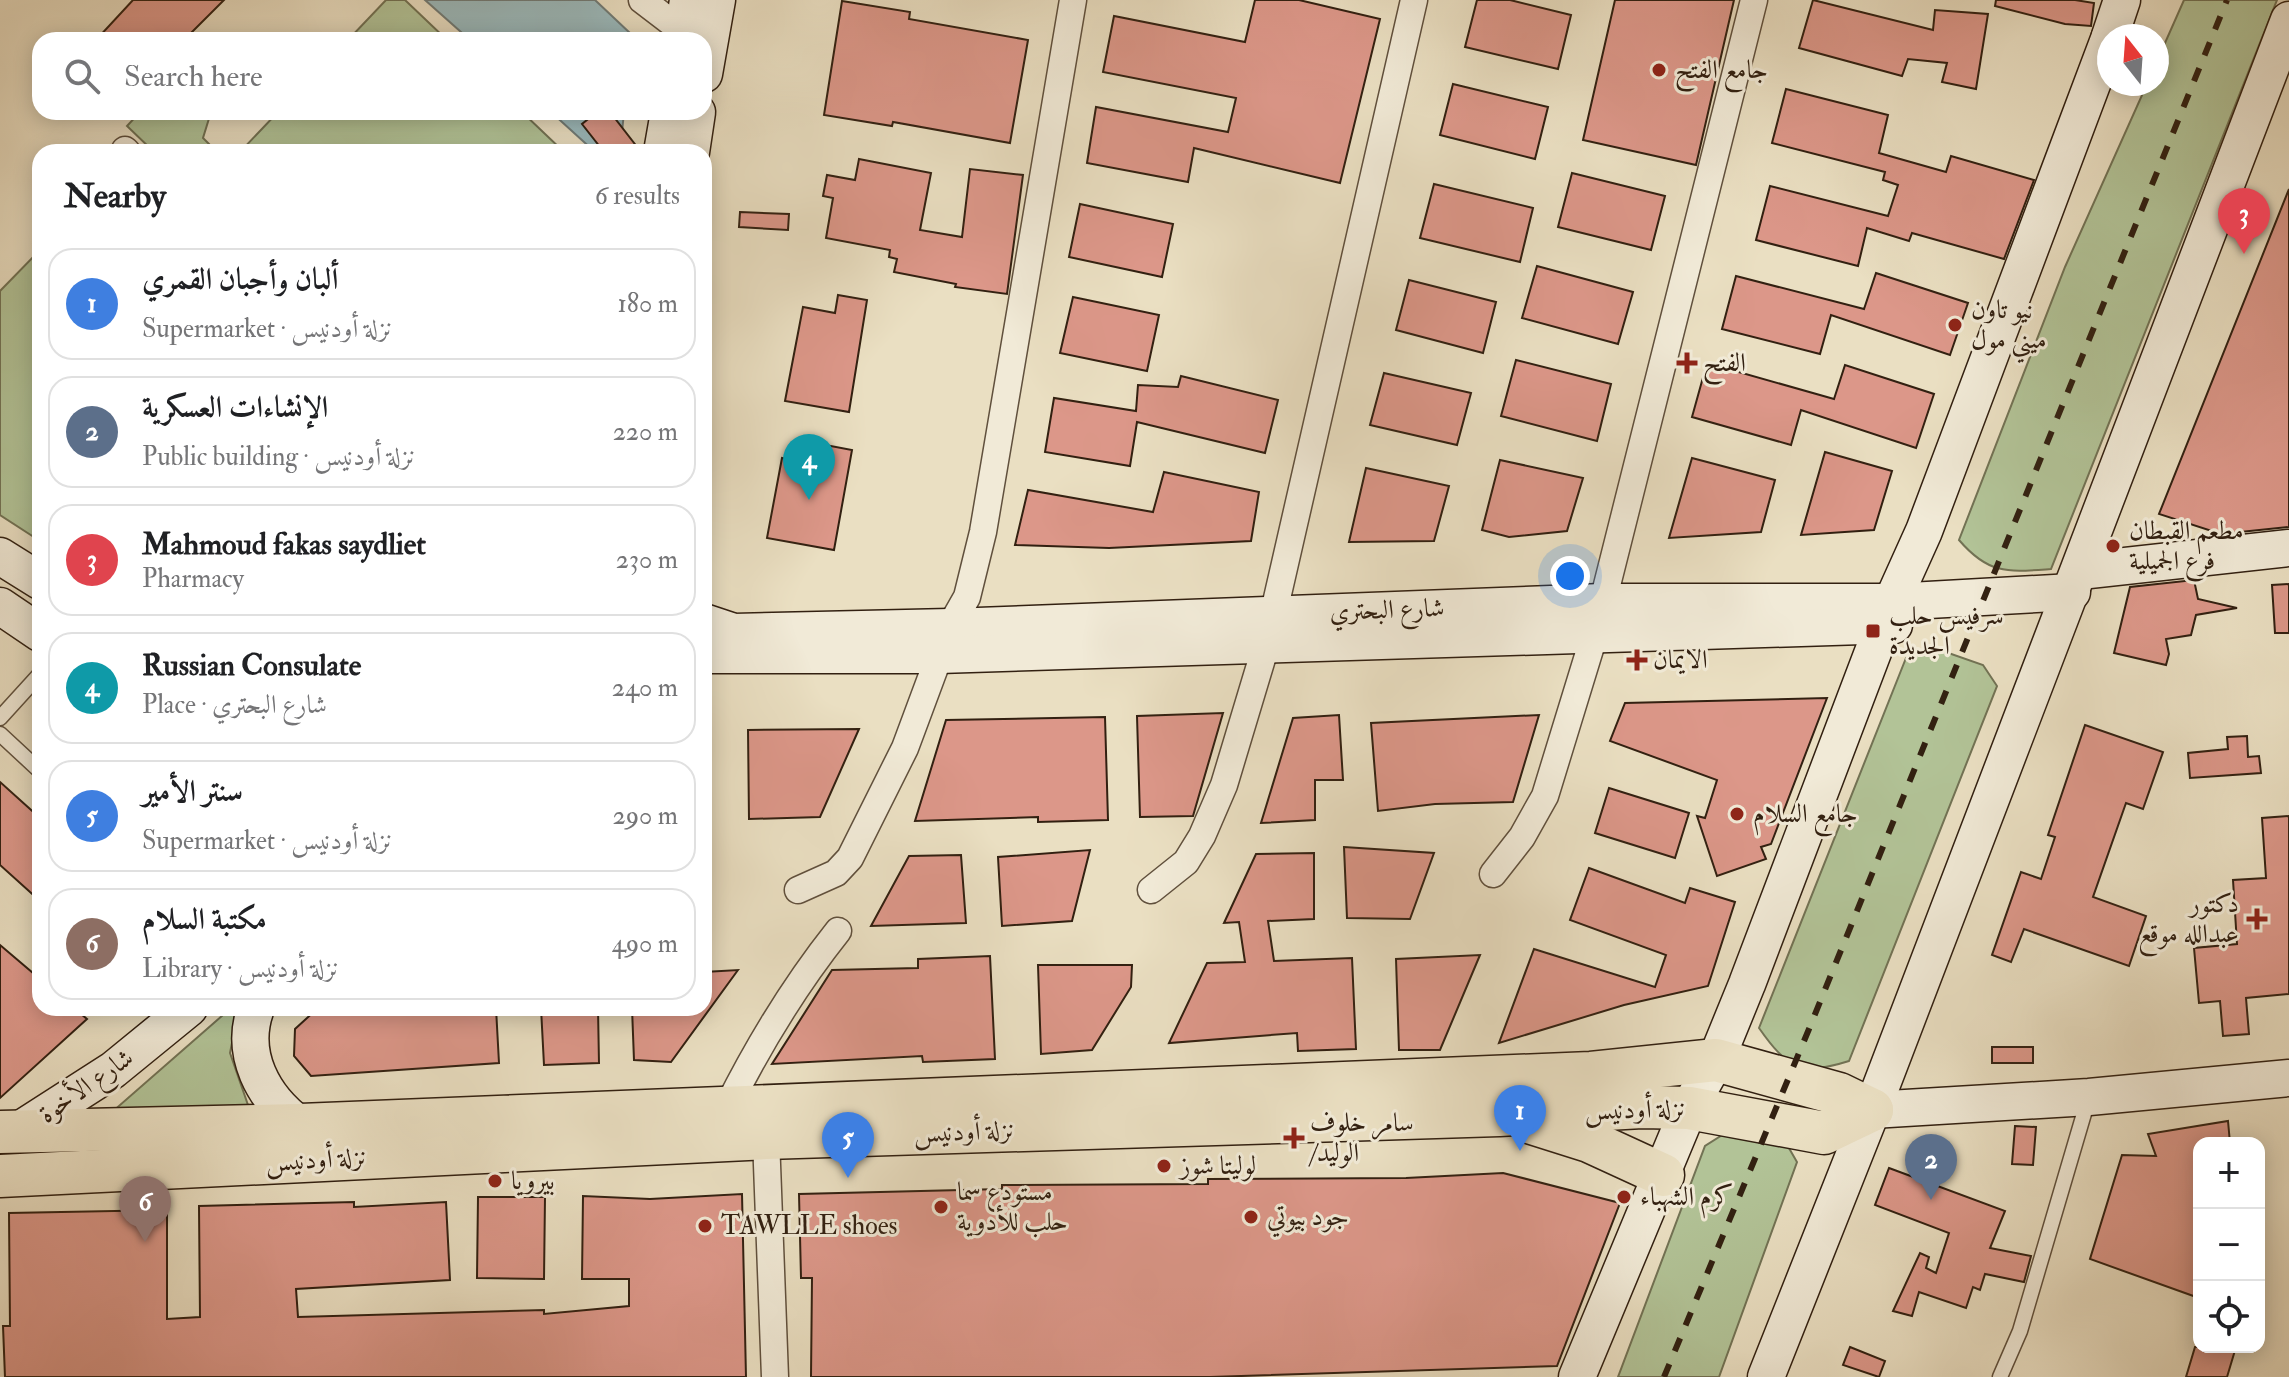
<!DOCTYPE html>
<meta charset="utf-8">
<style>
:root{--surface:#fff;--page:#f6f6f6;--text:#202124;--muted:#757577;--line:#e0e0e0;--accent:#ea580c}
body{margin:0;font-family:"IM FELL Double Pica",Amiri,serif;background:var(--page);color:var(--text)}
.controls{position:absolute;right:24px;bottom:24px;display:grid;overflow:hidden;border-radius:16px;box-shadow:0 4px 20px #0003}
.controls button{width:72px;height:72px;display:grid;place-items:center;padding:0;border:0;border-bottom:2px solid var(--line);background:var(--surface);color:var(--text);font:40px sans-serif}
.compass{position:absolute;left:2097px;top:24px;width:72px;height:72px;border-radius:50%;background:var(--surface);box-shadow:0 4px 20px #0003;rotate:343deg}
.you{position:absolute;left:1570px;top:576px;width:28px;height:28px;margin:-20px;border:6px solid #fff;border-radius:50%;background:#1a73e8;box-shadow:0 0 0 12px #1a73e833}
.badge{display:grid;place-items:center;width:52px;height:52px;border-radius:50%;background:var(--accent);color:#fff;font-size:26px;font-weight:700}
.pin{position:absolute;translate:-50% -66px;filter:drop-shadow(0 2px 4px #0008)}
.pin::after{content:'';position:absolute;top:42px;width:28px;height:24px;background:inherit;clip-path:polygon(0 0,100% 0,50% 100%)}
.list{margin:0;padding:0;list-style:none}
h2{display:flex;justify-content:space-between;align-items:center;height:104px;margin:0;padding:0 32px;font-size:34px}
h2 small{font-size:26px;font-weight:400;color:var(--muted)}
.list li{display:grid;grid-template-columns:52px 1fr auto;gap:24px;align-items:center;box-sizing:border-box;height:112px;margin:0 16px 16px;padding:0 16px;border:2px solid var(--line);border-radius:24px}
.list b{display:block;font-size:30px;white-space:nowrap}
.list p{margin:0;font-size:26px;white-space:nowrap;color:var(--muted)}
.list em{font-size:26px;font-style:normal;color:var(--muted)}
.icon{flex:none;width:44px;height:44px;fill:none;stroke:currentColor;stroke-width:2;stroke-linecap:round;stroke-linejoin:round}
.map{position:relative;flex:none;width:2289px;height:1377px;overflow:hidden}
.search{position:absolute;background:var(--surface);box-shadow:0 4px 20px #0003;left:32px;top:32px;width:680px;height:88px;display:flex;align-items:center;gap:20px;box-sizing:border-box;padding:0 28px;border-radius:24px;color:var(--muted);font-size:30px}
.panel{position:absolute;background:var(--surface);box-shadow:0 4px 20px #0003;left:32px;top:144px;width:680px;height:872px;border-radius:24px}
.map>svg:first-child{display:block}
</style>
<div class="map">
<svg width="2289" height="1377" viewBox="0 0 2289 1377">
<rect width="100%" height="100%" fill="#eadfc2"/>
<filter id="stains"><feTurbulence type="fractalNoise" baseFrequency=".0025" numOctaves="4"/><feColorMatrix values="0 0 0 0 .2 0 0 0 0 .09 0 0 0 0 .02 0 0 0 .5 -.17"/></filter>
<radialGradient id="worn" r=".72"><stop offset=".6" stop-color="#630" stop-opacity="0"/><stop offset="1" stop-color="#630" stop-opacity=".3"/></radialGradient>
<!-- green -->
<g fill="#b2c397" stroke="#727254" stroke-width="2">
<polygon points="386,0 405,0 447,40 348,40"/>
<path d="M2184,0H2277L2051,569C2008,572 1989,575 1959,540L2065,267L2147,84H2157V61Z"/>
<polygon points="140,112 211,112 203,138 217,152 154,152 127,126"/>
<polygon points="278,112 522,112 564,152 240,152"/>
<polygon points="40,250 40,541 0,515 0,291"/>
<path d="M1937,649L1983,665L1997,686L1849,1061C1801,1076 1787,1068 1759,1028L1906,658Z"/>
<polygon points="231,1008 239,1008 230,1053 248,1105 112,1112"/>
<polygon points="1727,1132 1786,1143 1797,1162 1719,1377 1618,1377 1705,1146"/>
</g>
<!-- water -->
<g fill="#9bbabd" stroke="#717c78" stroke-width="2">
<polygon points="425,0 595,0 632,35 632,40 470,40"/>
<polygon points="551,112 624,112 620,152 595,152"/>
</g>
<!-- building -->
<g fill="#dc9789" stroke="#322011" stroke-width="2">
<polygon points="133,0 224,0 184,40 96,40"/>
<polygon points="1255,0 1299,0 1380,19 1340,183 1194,148 1188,182 1087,163 1096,107 1228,132 1236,98 1103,72 1114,16 1245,42"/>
<polygon points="1477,0 1510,0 1571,15 1558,69 1465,47"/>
<polygon points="1615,0 1734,0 1696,165 1583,140"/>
<polygon points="1813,0 1933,30 1935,10 1988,14 1976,89 1942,82 1947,63 1908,59 1902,76 1799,48"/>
<polygon points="1996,0 2075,0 2094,3 2091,26 2065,24 1995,6"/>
<polygon points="842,1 910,12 909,19 1028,40 1010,143 893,122 892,126 824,115"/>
<polygon points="1453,84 1548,107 1535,159 1440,135"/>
<polygon points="1786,89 1888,115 1879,153 1946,172 1951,156 2034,180 2004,259 1912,233 1909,241 1867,228 1858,266 1756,240 1770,186 1888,216 1898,185 1883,180 1885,172 1772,143"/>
<polygon points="597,112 610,112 641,152 604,152 582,124"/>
<polygon points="859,159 931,173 920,230 962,237 970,169 1023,175 1007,294 955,287 956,284 894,272 897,259 889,257 890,250 826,238 833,198 823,196 827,175 855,180"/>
<polygon points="1572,173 1665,196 1651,250 1558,227"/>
<polygon points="1434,184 1533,208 1520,262 1420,238"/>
<polygon points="2289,189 2289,527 2221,534 2159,514"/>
<polygon points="1080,204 1173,224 1162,277 1069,257"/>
<polygon points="740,212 789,214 788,230 739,227"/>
<polygon points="1537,266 1633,292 1618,344 1522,318"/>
<polygon points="1876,273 1968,303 1950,355 1831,315 1820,354 1722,329 1736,276 1864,309"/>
<polygon points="1409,280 1496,302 1483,353 1396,330"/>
<polygon points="838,295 867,300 849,412 785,401 803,307 835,313"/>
<polygon points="1073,297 1159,315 1147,371 1060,353"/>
<polygon points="1516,360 1611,384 1597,441 1501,416"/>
<polygon points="1707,363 1834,399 1845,365 1934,394 1916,448 1801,410 1791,445 1692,417"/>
<polygon points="1384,373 1471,393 1457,445 1370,425"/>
<polygon points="1181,376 1278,400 1265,453 1137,422 1130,466 1045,452 1054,398 1136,411 1138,385 1178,387"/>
<polygon points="799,440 852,450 834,550 767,538 782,458 796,461"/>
<polygon points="1825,452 1892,471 1874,530 1801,535"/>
<polygon points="1692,458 1775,480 1761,532 1669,538"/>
<polygon points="1500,460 1583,478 1567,531 1509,537 1482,530"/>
<polygon points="1366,468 1449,486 1434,541 1349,542"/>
<polygon points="1164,472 1259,492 1251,541 1109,548 1015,545 1028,490 1153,512"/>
<polygon points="2194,580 2198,599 2237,608 2196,615 2191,635 2166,639 2169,654 2166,665 2114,653 2130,587"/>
<polygon points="2289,584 2289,633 2275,633 2272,585"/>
<polygon points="1827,698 1771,844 1761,847 1766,859 1717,876 1697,816 1705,818 1717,780 1610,741 1625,703"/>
<polygon points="1223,713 1193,816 1140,817 1137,716"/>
<polygon points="1339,715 1343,780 1315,780 1315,820 1261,823 1293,718"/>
<polygon points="1539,715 1513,802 1435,804 1378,811 1371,723"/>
<polygon points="1105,717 1108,820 1038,822 1038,817 915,821 946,720"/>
<polygon points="2085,725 2163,752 2143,809 2126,803 2093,897 2146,916 2129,966 2024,929 2011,962 1992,955 2021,872 2041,879 2055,837 2048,835"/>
<polygon points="859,729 820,817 749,819 748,730"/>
<polygon points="2247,736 2248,757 2259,756 2261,773 2190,778 2188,753 2228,749 2227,737"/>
<polygon points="0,782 40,818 40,901 0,865"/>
<polygon points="1609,788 1689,813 1675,858 1595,833"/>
<polygon points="2289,816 2289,994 2246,998 2249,1034 2223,1036 2220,1001 2199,1003 2194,948 2237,944 2233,880 2266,878 2262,818"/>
<polygon points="1344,847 1434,853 1410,919 1347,918"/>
<polygon points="1090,850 1072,921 1002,926 998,857"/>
<polygon points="1314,853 1314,919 1268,921 1274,961 1352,958 1356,1049 1298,1051 1297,1033 1169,1043 1207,963 1245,962 1239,922 1224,923 1256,854"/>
<polygon points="961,855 966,923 871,926 909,856"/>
<polygon points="1589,868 1685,903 1690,888 1735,902 1708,986 1624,1005 1499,1043 1534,949 1655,987 1666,955 1570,920"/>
<polygon points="0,945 40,979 40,1008 74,1008 87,1019 0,1098"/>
<polygon points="1480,955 1440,1050 1399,1050 1396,959"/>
<polygon points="990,956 995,1059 923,1062 922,1056 772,1064 832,970 918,968 918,959"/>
<polygon points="1038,965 1132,965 1131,987 1092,1050 1041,1054"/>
<polygon points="738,970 671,1062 634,1060 632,1008 704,1008 704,972"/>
<polygon points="318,1008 496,1008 499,1063 311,1076 294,1056 295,1029"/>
<polygon points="541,1008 598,1008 599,1063 544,1065"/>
<rect x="1992" y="1047" width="41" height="16"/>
<polygon points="2228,1121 2230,1143 2199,1143 2199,1298 2090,1259 2122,1155 2156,1156 2148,1134"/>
<polygon points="2015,1126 2036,1127 2033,1165 2012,1164"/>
<polygon points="1889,1168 2005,1211 1990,1248 2031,1256 2024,1282 1985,1274 1980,1290 1973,1287 1966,1308 1919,1292 1912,1316 1893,1311 1920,1253 1929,1257 1926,1268 1936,1273 1949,1233 1875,1205"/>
<polygon points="1503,1173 1620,1203 1557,1366 1210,1377 811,1377 812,1278 801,1278 799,1194 1002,1189 1002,1185 1208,1184 1208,1179 1406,1178"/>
<polygon points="742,1194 746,1377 5,1377 3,1326 10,1326 9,1213 167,1210 167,1319 200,1317 199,1206 354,1202 354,1207 446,1202 450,1280 296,1289 298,1317 544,1310 544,1314 629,1306 629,1279 582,1279 583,1196 650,1199"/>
<polygon points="478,1197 545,1197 544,1279 477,1278"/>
<polygon points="1850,1347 1885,1361 1879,1377 1843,1365"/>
<polygon points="2195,1347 2236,1347 2227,1377 2186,1377"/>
</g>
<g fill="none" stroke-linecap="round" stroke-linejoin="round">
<!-- lane casing -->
<g stroke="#60503d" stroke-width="17">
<g id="lane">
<polyline points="0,718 40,674"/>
<polyline points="0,734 40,771"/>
<polyline points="2000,1377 2020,1331 2088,1100"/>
</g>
</g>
<!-- street casing -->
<g stroke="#60503d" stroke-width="29">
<g id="street">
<polyline points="642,0 693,39"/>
<polyline points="125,150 127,152"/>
<polyline points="1493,874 1522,837 1545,796 1595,633 1754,0"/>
<polyline points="798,890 836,873 850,858 905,748 950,627 967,597 983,532 1073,0"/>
<polyline points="1151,890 1186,862 1202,836 1224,785 1267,642 1414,0"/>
<path d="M727,1108C758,1046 795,985 838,931"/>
<polyline points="766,1138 775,1377"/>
</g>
</g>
<!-- secondary casing -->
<g stroke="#322011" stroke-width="39">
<g id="secondary">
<polyline points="2110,36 2122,0"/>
<polyline points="682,40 688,0"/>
<polyline points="704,74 717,0"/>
<polyline points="662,152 669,112"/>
<polyline points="691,152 697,112"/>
<polyline points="0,556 40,581"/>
<polyline points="2080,571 2289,548"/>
<polyline points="0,606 40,633"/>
<polyline points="704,622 734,632 950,627 1603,602 1892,602 2072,592"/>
<polyline points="704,655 939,655 1894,625"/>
<path d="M256,1008C239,1054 263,1098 300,1125"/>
<polyline points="1872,1110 2089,1097 2289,1078"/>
<polyline points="18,1131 113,1070 189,1008"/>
<polyline points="1577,1377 1689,1108 1716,1060 1747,984 1892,602 1924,531 2109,39"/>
<polyline points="1766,1377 1872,1110 2289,20"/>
</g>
</g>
<!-- primary casing -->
<g stroke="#322011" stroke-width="45">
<g id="primary">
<polyline points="1532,1123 1589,1141 1663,1175"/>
<polyline points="0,1132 300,1125 1591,1073 1716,1060 1839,1094 1872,1110"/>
<polyline points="0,1176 766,1138 1499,1115 1642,1107 1689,1108 1824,1133 1872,1110"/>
</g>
</g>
<!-- lane -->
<use href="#lane" stroke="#f1ead7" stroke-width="14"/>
<!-- street -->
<use href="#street" stroke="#f1ead7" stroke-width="26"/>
<!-- secondary -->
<use href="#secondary" stroke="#f1ead7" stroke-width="36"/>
<!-- primary -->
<use href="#primary" stroke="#eadfc2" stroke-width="42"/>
<!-- rail -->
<polyline stroke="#322011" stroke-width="6" stroke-dasharray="14 14" stroke-linecap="butt" points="1664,1377 1809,1029 2227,0"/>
</g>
<!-- markers -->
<g fill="#8f2418" stroke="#f1ead7" stroke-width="3">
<circle cx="1659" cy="70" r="8"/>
<circle cx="1955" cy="325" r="8"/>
<path d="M1683 351h8v8h8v8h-8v8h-8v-8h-8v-8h8z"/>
<circle cx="2113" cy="546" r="8"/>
<rect x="1865" y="623" width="16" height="16" rx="4"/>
<path d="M1633 648h8v8h8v8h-8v8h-8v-8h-8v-8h8z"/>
<circle cx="1737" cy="814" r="8"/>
<path d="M2253 907h8v8h8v8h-8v8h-8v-8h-8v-8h8z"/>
<path d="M1290 1126h8v8h8v8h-8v8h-8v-8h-8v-8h8z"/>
<circle cx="1164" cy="1166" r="8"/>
<circle cx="495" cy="1181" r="8"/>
<circle cx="1624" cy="1197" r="8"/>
<circle cx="941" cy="1207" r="8"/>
<circle cx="1251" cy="1217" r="8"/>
<circle cx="705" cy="1226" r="8"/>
</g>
<g text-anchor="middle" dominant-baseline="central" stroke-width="6" stroke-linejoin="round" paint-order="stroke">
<!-- poi labels -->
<g font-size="26" fill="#322011" stroke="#f1ead7" text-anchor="start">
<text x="1675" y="70">جامع الفتح</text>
<text x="1971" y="310">نيو تاون<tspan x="1971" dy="30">ميني مول</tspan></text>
<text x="1703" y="363">الفتح</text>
<text x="2129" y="531">مطعم القبطان<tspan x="2129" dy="30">فرع الجميلية</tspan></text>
<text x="1889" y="616">سرفيس حلب<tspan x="1889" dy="30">الجديدة</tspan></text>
<text x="1653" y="660">الايمان</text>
<text x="1753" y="814">جامع السلام</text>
<text x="2239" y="904" text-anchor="end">دكتور<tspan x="2239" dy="30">عبدالله موقع</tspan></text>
<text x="1310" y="1123">سامر خلوف<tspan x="1310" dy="30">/الوليد</tspan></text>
<text x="1180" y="1166">لوليتا شوز</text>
<text x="511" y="1181">بيرويا</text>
<text x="957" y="1192">مستودع سما<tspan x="957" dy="30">حلب للأدوية</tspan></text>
<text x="1640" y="1197">كرم الشهباء</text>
<text x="1267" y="1217">جود بيوتي</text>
<text x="721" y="1226">TAWLLE shoes</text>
</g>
<!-- street labels -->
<g font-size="26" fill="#322011" stroke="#f1ead7">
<text transform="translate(1387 610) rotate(-2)">شارع البحتري</text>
<text transform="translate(86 1086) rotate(-35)">شارع الأخوة</text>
<text transform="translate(1635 1110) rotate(-1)">نزلة أودنيس</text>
<text transform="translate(964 1132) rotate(-2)">نزلة أودنيس</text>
<text transform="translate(316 1160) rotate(-3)">نزلة أودنيس</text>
</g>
</g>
<rect width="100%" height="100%" filter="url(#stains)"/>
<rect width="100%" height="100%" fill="url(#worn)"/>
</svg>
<div class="controls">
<button>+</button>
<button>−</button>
<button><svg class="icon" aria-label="locate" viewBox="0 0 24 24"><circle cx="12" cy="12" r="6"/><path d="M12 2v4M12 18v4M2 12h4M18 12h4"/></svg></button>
</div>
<svg class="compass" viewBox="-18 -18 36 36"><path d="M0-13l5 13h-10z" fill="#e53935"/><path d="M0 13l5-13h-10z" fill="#757577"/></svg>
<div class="you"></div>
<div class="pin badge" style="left:1520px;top:1151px;background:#3f7fe0">1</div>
<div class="pin badge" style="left:1931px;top:1200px;background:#5c6f8a">2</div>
<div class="pin badge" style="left:2244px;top:254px;background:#e0444e">3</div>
<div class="pin badge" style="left:809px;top:500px;background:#0f9aa8">4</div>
<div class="pin badge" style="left:848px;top:1178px;background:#3f7fe0">5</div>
<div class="pin badge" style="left:145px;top:1242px;background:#8d6e63">6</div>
<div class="search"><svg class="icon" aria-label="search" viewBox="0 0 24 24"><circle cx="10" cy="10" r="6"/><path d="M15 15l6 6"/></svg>Search here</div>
<section class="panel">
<h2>Nearby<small>6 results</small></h2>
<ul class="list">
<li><span class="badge" style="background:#3f7fe0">1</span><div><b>ألبان وأجبان القمري</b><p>Supermarket · نزلة أودنيس</p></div><em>180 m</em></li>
<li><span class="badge" style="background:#5c6f8a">2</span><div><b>الإنشاءات العسكرية</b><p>Public building · نزلة أودنيس</p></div><em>220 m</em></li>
<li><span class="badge" style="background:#e0444e">3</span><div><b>Mahmoud fakas saydliet</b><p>Pharmacy</p></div><em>230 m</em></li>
<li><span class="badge" style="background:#0f9aa8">4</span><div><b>Russian Consulate</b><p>Place · شارع البحتري</p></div><em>240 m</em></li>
<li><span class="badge" style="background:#3f7fe0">5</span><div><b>سنتر الأمير</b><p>Supermarket · نزلة أودنيس</p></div><em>290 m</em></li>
<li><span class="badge" style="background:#8d6e63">6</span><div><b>مكتبة السلام</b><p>Library · نزلة أودنيس</p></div><em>490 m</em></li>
</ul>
</section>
</div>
